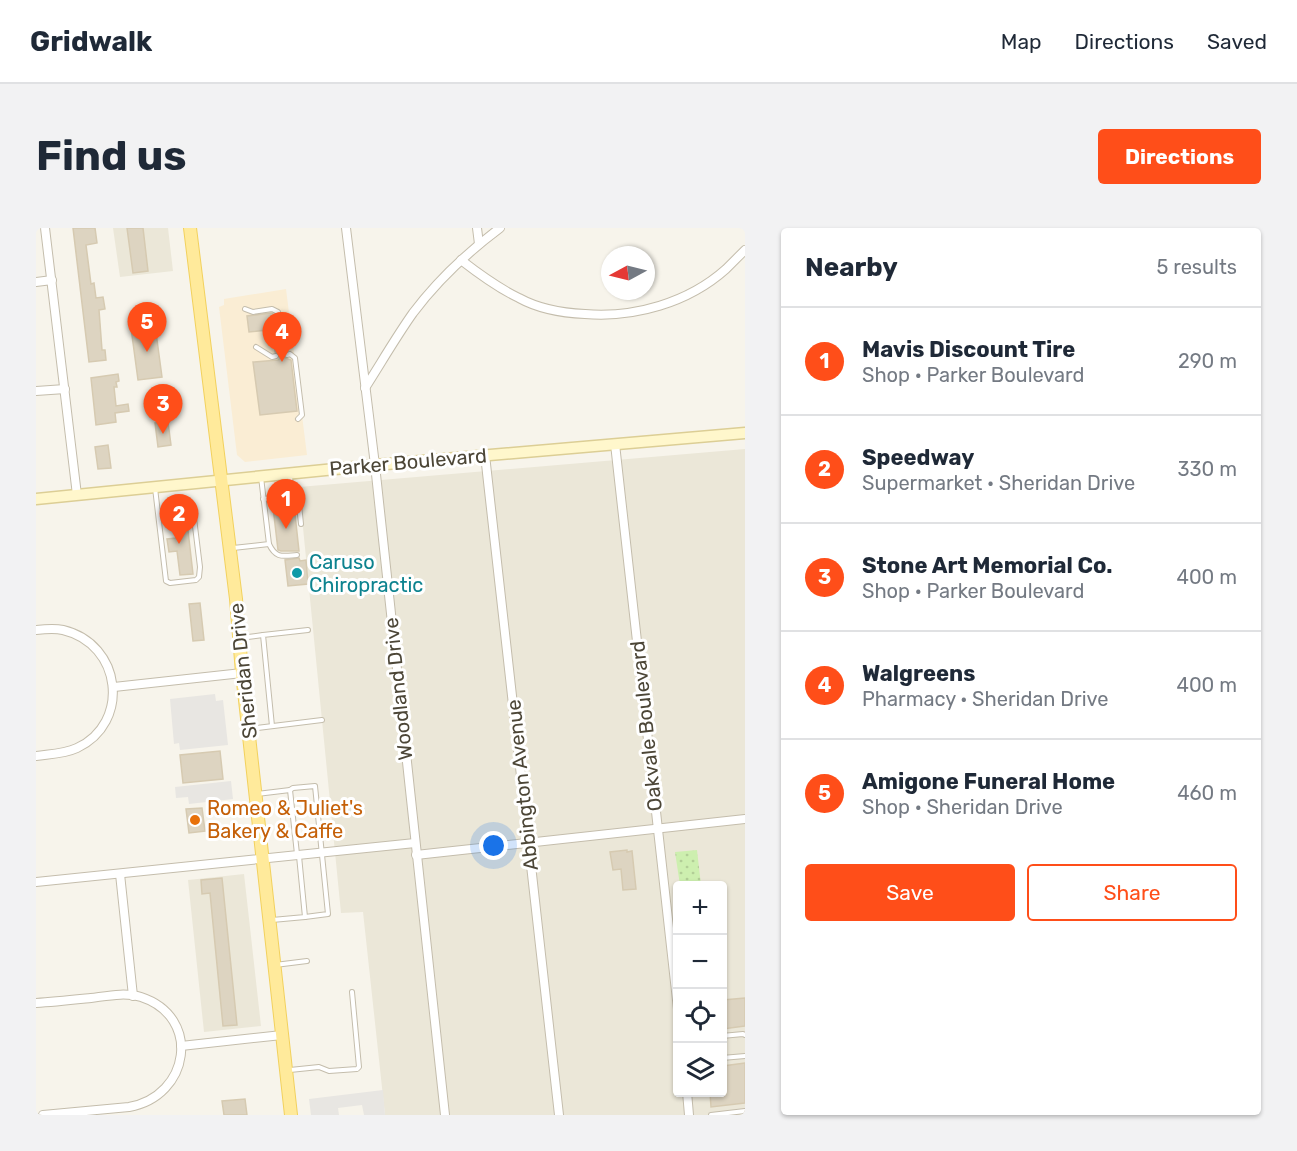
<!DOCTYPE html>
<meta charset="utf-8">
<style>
:root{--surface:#fff;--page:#f2f2f3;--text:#1f2937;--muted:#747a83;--line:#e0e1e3;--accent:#ff4e19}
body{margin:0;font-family:Rubik,sans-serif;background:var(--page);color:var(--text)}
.controls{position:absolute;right:18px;bottom:18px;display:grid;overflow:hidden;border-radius:6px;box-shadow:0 2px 4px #0004}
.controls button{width:54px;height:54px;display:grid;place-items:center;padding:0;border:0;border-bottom:2px solid var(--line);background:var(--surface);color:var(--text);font:30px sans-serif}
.compass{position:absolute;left:565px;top:18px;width:54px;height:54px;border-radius:50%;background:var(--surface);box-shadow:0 2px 4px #0004;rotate:263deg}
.you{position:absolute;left:458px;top:618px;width:21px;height:21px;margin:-15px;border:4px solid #fff;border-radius:50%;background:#1a73e8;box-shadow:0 0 0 9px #1a73e833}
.badge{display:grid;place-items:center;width:39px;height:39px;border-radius:50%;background:var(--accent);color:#fff;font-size:20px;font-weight:700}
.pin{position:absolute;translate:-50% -50px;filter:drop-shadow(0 2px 3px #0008)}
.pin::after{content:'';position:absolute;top:32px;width:21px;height:18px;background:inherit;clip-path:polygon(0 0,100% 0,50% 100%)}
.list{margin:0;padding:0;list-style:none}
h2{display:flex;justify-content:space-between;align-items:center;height:78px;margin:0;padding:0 24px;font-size:26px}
h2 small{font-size:20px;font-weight:400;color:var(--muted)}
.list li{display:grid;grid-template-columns:39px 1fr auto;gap:18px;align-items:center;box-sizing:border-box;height:108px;padding:0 24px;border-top:2px solid var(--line)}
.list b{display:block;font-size:22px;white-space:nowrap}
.list p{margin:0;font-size:20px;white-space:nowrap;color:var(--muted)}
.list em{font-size:20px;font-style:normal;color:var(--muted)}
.actions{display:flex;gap:12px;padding:18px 24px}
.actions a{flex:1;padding:14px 0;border:2px solid var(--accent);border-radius:6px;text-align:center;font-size:21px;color:var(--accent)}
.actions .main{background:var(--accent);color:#fff}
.icon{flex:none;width:33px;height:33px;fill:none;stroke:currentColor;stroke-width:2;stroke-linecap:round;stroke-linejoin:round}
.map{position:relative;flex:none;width:709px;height:887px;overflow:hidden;border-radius:6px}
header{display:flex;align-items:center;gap:36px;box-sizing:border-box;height:84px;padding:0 30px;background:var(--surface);border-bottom:2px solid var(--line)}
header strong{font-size:28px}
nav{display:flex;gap:33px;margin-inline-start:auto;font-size:21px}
.intro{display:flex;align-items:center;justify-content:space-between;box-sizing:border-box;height:144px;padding:0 36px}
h1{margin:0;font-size:42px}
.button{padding:15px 27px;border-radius:6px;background:var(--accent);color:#fff;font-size:21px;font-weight:700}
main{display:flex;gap:36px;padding:0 36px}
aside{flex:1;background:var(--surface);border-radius:6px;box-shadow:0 2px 4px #0004}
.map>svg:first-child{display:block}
</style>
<header>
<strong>Gridwalk</strong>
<nav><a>Map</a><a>Directions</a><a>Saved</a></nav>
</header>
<div class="intro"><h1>Find us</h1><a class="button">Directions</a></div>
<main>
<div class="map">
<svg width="709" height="887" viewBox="0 0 709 887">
<defs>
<pattern id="park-dots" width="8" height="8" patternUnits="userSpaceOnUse" patternTransform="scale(1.5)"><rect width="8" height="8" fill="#cdefaf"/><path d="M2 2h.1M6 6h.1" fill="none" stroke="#b2ce97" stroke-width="1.8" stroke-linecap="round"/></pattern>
</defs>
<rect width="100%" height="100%" fill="#f7f4eb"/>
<!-- residential -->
<g fill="#ebe7d8" fill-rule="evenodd">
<polygon points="77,0 132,0 137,43 84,49"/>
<path d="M709,221V887H349L327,684L305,685L263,259ZM642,658H686V864H642Z"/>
<polygon points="208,646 225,798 168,804 152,652"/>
</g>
<!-- commercial -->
<polygon fill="#faedd4" points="250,61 271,227 209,234 201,227 183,79 188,77 188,71"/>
<!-- park -->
<polygon fill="url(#park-dots)" points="661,622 665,657 644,657 639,624"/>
<!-- parking -->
<g fill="#e8e6e2">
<polygon points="179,466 180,473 187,472 192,517 144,522 143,515 138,516 134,471"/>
<polygon points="195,553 197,571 153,576 152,569 140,570 139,559"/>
<polygon points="347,862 349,887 328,887 326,877 302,880 303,887 275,887 273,871"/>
</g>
<!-- building -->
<g fill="#ddd4c1" stroke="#d6cab1" stroke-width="1.5">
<polygon points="37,0 59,0 61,15 50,17 55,56 58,55 60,70 67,69 69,81 63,82 66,122 69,122 70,132 53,134"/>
<polygon points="91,0 107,0 112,43 97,45"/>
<polygon points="235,85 237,86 239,101 213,104 211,88"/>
<polygon points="119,97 126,149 102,152 95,100"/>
<polygon points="250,120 250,123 248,125 247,128 249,130 255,132 261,183 224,187 217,134 242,132 244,130 244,126 239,124 239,121"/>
<polygon points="82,146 83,153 80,154 81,159 78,159 80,178 92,176 93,183 79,185 80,194 60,197 55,150"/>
<polygon points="132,194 135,217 122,219 119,195"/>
<polygon points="72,217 75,240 62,241 59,219"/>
<polygon points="258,277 263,323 245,323 242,322 237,279"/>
<polygon points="150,285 157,346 144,347 141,323 133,324 131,311 140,310 137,286"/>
<polygon points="263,330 264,333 270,332 272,356 252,358 249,332"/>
<polygon points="164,375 168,412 157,413 153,376"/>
<polygon points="184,523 187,551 147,555 144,527"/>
<polygon points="166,580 169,603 153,605 150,581"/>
<polygon points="591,622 591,624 596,623 600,661 587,662 585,641 577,642 574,624"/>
<polygon points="186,650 201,797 187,798 174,665 166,666 165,652"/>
<polygon points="709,770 709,798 687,801 687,772"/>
<polygon points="709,835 709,875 675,879 674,864 687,864 687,838"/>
<polygon points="209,871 211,887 188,887 186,873"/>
</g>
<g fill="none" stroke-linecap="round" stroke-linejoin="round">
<!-- lane casing -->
<g stroke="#c4bdac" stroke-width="6">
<g id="lane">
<polyline points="209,81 217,84 236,81 242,84 245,108 243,116"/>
<polyline points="220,119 236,129 240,128"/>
<polyline points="251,127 254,126 259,130 266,187 262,191"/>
<polyline points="119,260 130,353 134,355 160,352 163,349 164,339 157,282 153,279 122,284"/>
<polyline points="255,268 262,267 265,296"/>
<polyline points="227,271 255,268 254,246"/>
<path d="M233,316C240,331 247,328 261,327"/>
<polyline points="197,320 233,316 225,249"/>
<polyline points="204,410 227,407"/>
<polyline points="236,498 227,407 272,402"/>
<polyline points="213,501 286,492"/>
<polyline points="254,562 257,560 279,558 292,686 269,689"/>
<polyline points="221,566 254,562 261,626"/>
<polyline points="236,692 269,689 263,628"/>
<polyline points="239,737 271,733"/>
<polyline points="686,808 707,806 709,807"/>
<polyline points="686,830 709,828"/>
<polyline points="254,842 283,839 293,843 321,841 323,839 316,764"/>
<polyline points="675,887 709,883"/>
</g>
</g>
<!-- street casing -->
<g stroke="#c4bdac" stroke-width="10">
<g id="street">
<polyline points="9,0 41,267"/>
<polyline points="310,0 339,237 409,887"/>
<polyline points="441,0 443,16"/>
<path d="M425,32C443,46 462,60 483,70C503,81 526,85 549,86C598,90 652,75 690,41C696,35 703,28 709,22"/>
<polyline points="0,54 16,52"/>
<path d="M329,160C345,135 360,109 377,85C401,53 432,24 464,0"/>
<polyline points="0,163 29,161"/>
<polyline points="579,216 642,781"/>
<polyline points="449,227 523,887"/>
<path d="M0,402C9,401 18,400 27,402C86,416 95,495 41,520C28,526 14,526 0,528"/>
<polyline points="78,459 206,445"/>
<polyline points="380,627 709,591"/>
<polyline points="84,646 97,768"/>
<polyline points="0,654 379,615"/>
<path d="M0,775C18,774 36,772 55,770C71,768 89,764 105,769C166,789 154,868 93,879L7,887"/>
<polyline points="145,818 246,807"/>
<polyline points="651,864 653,887"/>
</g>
</g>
<!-- secondary casing -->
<g stroke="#dcce95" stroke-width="13">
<polyline id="secondary" points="0,271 339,237 709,205"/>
</g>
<!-- primary casing -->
<g stroke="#f2d15d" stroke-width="14">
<polyline id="primary" points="154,0 200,371 206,445 255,887"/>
</g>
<!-- lane -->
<use href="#lane" stroke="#fff" stroke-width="4"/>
<!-- street -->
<use href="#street" stroke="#fff" stroke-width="8"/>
<!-- secondary -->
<use href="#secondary" stroke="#fff7cc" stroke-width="10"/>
<!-- primary -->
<use href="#primary" stroke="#ffea9b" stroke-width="12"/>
</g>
<!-- markers -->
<circle fill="#0f9aa8" stroke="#fff" stroke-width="2" cx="261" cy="345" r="6"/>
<circle fill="#e8710a" stroke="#fff" stroke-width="2" cx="159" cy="592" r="6"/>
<g text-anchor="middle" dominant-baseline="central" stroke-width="6" stroke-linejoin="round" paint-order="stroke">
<!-- street labels -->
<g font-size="20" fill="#4c4637" stroke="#fff">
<text transform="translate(372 234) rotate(-5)">Parker Boulevard</text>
<text transform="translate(207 443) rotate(-96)">Sheridan Drive</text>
<text transform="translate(362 461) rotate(-96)">Woodland Drive</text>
<text transform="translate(610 498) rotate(-96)">Oakvale Boulevard</text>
<text transform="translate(486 557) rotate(-96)">Abbington Avenue</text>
</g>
<!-- culture labels -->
<g font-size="20" fill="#0d838f" stroke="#fff" text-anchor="start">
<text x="273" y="334">Caruso<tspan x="273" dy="23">Chiropractic</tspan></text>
</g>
<!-- food labels -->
<g font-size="20" fill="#c56008" stroke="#fff" text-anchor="start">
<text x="171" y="580">Romeo &amp; Juliet's<tspan x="171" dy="23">Bakery &amp; Caffe</tspan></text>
</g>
</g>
</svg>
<div class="controls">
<button>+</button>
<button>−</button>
<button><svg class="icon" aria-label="locate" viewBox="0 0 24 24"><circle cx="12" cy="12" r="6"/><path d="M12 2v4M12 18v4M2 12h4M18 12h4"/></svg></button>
<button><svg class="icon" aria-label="layers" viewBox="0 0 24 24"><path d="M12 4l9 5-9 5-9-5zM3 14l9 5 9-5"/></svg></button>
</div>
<svg class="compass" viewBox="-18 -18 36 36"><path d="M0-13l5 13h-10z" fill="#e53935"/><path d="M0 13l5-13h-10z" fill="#747a83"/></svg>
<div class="you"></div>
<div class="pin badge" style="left:250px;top:301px">1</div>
<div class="pin badge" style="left:143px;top:316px">2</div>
<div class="pin badge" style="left:127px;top:206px">3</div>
<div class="pin badge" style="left:246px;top:134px">4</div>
<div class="pin badge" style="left:111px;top:124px">5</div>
</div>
<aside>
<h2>Nearby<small>5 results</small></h2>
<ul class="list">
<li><span class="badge">1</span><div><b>Mavis Discount Tire</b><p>Shop · Parker Boulevard</p></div><em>290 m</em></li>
<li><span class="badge">2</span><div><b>Speedway</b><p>Supermarket · Sheridan Drive</p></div><em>330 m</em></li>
<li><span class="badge">3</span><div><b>Stone Art Memorial Co.</b><p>Shop · Parker Boulevard</p></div><em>400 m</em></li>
<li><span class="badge">4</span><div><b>Walgreens</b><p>Pharmacy · Sheridan Drive</p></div><em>400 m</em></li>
<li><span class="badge">5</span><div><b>Amigone Funeral Home</b><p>Shop · Sheridan Drive</p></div><em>460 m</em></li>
</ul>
<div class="actions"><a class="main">Save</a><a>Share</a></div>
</aside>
</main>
